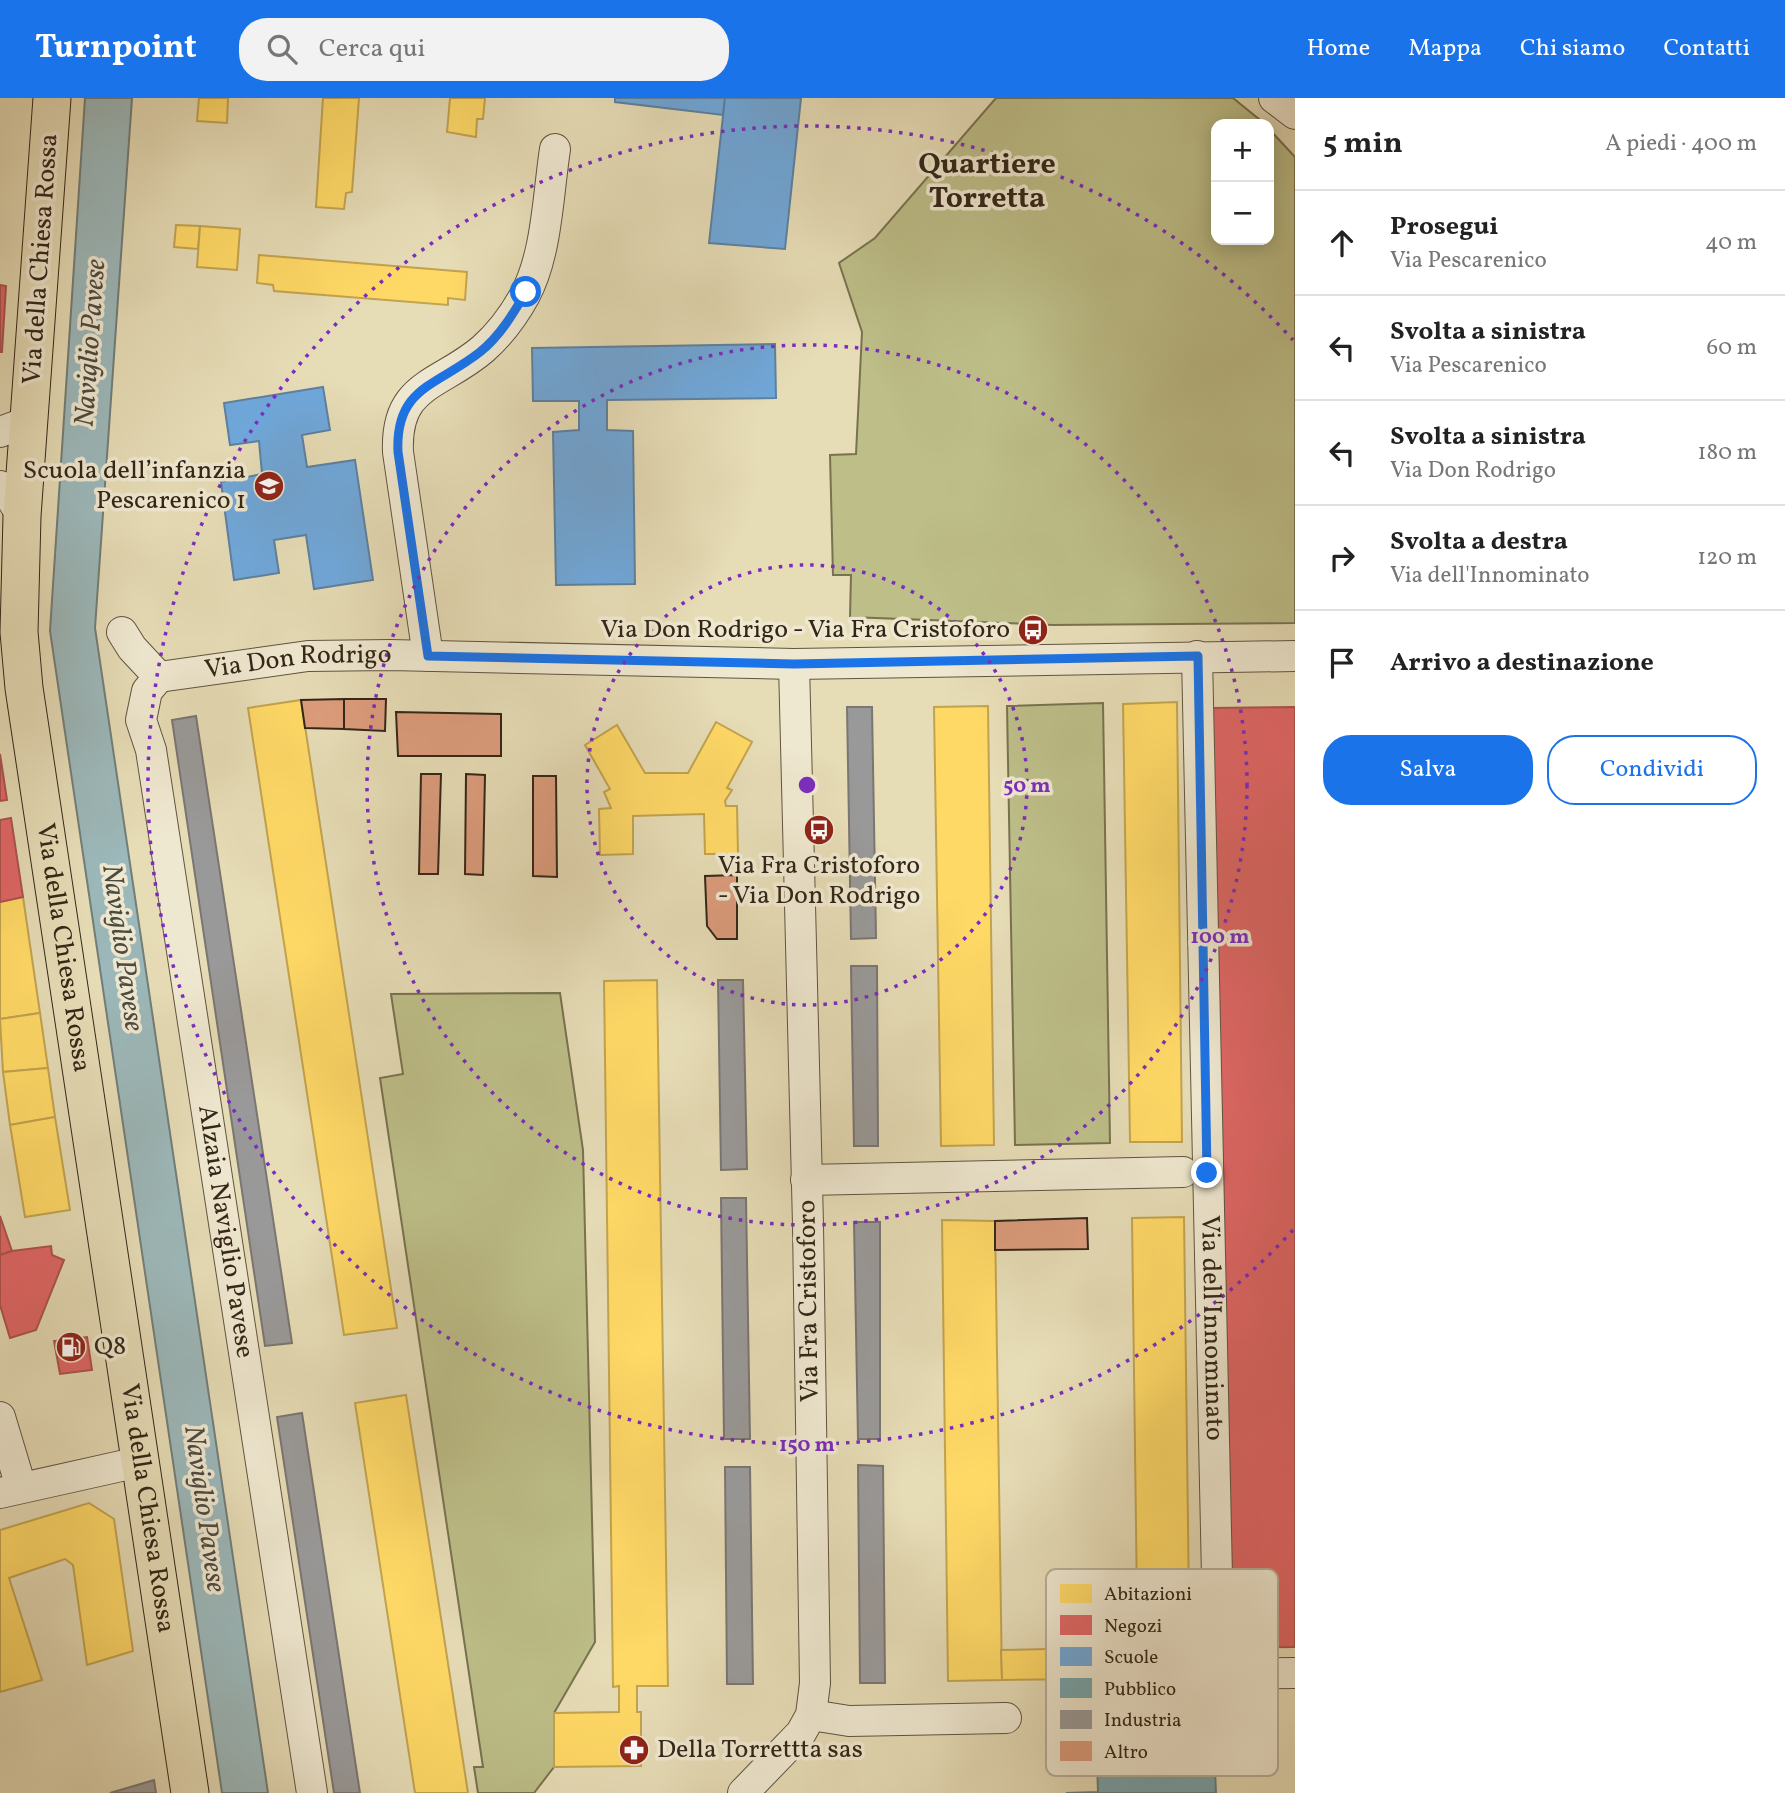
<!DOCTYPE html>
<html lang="it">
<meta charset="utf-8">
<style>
:root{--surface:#fff;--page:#f2f2f2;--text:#222;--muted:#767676;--line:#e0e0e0;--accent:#1a73e8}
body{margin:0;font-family:Vollkorn,serif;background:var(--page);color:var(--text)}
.controls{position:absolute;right:21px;top:21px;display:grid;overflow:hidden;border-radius:14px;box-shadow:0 4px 18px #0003}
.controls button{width:63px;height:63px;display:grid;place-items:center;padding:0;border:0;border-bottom:2px solid var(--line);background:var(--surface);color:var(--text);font:35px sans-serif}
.stop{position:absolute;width:21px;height:21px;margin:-16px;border:5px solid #1a73e8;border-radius:50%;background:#fff}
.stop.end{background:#1a73e8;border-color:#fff;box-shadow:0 2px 7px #0008}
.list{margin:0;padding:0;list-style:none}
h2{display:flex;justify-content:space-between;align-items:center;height:91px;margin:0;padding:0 28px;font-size:30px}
h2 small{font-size:23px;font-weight:400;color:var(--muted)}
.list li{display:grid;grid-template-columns:46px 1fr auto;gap:21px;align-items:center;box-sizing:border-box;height:105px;padding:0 28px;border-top:2px solid var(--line)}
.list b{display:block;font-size:26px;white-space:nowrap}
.list p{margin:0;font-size:23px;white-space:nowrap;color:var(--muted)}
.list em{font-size:23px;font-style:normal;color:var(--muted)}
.actions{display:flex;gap:14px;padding:21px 28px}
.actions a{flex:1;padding:16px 0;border:2px solid var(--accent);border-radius:28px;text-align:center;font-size:24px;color:var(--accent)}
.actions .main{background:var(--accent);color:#fff}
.icon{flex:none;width:38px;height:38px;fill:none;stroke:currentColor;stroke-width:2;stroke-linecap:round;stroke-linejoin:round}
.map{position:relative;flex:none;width:1295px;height:1695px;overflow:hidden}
header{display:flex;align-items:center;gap:42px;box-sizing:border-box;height:98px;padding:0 35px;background:var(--accent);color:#fff}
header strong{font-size:33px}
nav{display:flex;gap:38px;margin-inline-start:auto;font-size:24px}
.search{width:490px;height:63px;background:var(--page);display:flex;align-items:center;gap:18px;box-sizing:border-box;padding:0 24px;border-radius:28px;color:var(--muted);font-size:26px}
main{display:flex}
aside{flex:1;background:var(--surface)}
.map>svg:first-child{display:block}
</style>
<header>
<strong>Turnpoint</strong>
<div class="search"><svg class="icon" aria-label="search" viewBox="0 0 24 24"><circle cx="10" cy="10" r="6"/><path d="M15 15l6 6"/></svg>Cerca qui</div>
<nav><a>Home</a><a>Mappa</a><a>Chi siamo</a><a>Contatti</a></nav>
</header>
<main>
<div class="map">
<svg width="1295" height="1695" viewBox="0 0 1295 1695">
<rect width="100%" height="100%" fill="#e6dcb6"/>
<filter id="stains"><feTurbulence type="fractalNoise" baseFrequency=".00286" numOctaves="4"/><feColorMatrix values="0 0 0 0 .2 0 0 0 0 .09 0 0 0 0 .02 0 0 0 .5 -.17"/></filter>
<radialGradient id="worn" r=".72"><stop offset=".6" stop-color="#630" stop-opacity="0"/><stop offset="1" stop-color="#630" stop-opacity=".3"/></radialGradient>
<!-- green -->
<g fill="#bdbe88" stroke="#787250" stroke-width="2">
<polygon points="996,0 1233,0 1265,26 1216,26 1216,142 1269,142 1269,31 1295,59 1295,525 1053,527 850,519 851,477 833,477 830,357 856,356 862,234 839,165 875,140"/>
<polygon points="1103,605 1110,1045 1015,1047 1007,608"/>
<polygon points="560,895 583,1052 595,1544 554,1615 554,1669 534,1695 478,1695 474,1669 483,1669 380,980 403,976 391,896"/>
</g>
<!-- water -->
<polygon fill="#9cb8ba" stroke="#727e79" stroke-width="2" points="85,0 132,0 95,530 268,1695 222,1695 50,533"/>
<!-- homes -->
<g fill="#ffd966" stroke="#c2a34f" stroke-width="2">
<polygon points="199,0 228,0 227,25 197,23"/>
<polygon points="323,0 359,0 352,94 346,95 344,111 316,109"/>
<polygon points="450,0 485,0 483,21 477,21 476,39 447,34"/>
<polygon points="176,127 200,128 198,151 174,149"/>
<polygon points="200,128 240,131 237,172 197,169"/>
<polygon points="259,157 467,174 465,202 448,200 448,207 274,193 273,187 257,185"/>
<polygon points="301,602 397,1230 344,1237 248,610"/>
<polygon points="1177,604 1182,1044 1130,1044 1123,606"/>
<polygon points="988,608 994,1047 941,1048 934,609"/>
<polygon points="716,624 752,644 727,690 732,692 725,703 726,708 737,708 738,756 705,756 704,716 633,718 633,756 600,757 599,711 611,710 604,694 610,691 585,647 617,627 645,675 688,675"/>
<polygon points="23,799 40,915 0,921 0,804"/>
<polygon points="657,882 668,1588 637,1588 637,1614 641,1614 641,1668 554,1669 554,1615 619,1614 619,1588 613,1589 604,883"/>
<polygon points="40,915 48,970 3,974 0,921"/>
<polygon points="48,970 55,1019 10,1027 3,974"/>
<polygon points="55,1019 70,1112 25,1119 10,1027"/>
<polygon points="1184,1119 1190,1580 1138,1581 1132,1120"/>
<polygon points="942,1122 995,1123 1002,1582 948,1583"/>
<polygon points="406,1297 441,1520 468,1695 415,1695 355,1305"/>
<polygon points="89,1405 114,1421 133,1553 87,1567 73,1467 65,1461 9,1480 42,1582 0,1594 0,1432"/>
<polygon points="1093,1550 1094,1581 1002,1582 1001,1552"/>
</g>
<!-- shops -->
<g fill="#e06666" stroke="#ac534f" stroke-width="2">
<polygon points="0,187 6,188 2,254 0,254"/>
<polygon points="1295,609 1295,1549 1227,1550 1212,610"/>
<polygon points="0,656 7,702 0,703"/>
<polygon points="11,720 23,799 0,804 0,722"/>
<polygon points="0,1118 12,1153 0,1157"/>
<polygon points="51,1148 52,1157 64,1162 36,1232 10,1240 0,1207 0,1157 12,1153"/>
<polygon points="87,1239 92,1272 60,1276 54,1243"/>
</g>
<!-- schools -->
<g fill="#6fa8dc" stroke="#5d81a1" stroke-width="2">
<polygon points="615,0 725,0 723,17 615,4"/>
<polygon points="725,0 801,0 785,151 709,145"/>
<polygon points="775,246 776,300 607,302 607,332 633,333 635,486 556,487 553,334 579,332 579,303 533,303 532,250"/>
<polygon points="323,289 330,332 302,337 307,369 355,362 373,482 314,491 306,437 274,442 279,475 234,482 221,384 262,376 259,343 230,347 224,305"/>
</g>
<!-- public -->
<polygon fill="#76a5af" stroke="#627f82" stroke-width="2" points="1195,1628 1194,1672 1215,1672 1216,1695 1066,1695 1098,1694 1096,1633"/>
<!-- industry -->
<g fill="#999" stroke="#7a7672" stroke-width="2">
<polygon points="847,609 872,609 876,840 851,841"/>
<polygon points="196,618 292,1245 265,1248 172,622"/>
<polygon points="851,868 877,868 878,1048 854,1048"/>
<polygon points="718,882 743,882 747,1071 721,1072"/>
<polygon points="721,1100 746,1100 750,1341 724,1341"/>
<polygon points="854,1124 880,1124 880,1341 858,1341"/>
<polygon points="302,1315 360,1695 334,1695 277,1319"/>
<polygon points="858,1367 883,1368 885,1585 860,1585"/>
<polygon points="725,1369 750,1369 753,1586 727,1586"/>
<polygon points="154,1682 156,1695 110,1695"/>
</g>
<!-- building -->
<g fill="#dc9c7c" stroke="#332618" stroke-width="2">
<polygon points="344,601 344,631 305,630 301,602"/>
<polygon points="344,601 386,601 385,633 344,631"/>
<polygon points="396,614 501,616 501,658 398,658"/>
<polygon points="421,676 441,676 438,776 419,776"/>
<polygon points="466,676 485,677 483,777 465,776"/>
<polygon points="533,678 556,678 557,779 533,778"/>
<polygon points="737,777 737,841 717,841 707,828 705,778"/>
<polygon points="1087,1120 1088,1151 995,1152 995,1123"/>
</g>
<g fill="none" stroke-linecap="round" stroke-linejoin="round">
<!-- minor casing -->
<g stroke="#605440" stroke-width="32">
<g id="minor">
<polyline points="1274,0 1295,16"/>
<polyline points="0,334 30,323"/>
<polyline points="0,388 9,397 22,418"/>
<polyline points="122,534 132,550 159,579"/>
<path d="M428,558L398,354C395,285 440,288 483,251C500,236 514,217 525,197C547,156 548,97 555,51"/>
<path id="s1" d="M1197,558L1219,1571L1222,1576L1295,1575"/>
<path id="s2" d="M159,579L308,558L390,557L794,566L1295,558"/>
<path id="s3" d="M159,579L147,593L141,622L151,652L312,1695"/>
<polyline points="806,1082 1183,1074"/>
<polyline points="0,1319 21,1389"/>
<polyline points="0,1395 139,1364"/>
<polyline points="811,1617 849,1623 1006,1620"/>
<polyline points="743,1695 801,1635 811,1617 815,1585 808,1127 794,566"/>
</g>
</g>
<!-- major casing -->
<g stroke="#332618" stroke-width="39">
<g id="major">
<path id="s4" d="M52,0L22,418L19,534L24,590L190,1695"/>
</g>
</g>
<!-- minor -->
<use href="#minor" stroke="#efe8d0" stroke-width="30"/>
<!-- major -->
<use href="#major" stroke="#e6dcb6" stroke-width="37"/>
</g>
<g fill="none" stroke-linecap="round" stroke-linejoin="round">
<!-- route -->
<path stroke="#1a73e8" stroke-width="9" d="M526,194C513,216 500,238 480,254C437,288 395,289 398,354L428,558L794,566L1198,558L1207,1075"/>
</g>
<!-- distance rings -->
<g fill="none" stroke="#7b2cbf" stroke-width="3.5" stroke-dasharray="3.5 7">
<circle cx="807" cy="687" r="220"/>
<circle cx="807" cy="687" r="440"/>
<path d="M1293 1132A659 659 0 1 1 1293 242"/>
</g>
<!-- icons -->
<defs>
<g id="school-disc" transform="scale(1.575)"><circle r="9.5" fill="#8f2418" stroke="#efe8d0"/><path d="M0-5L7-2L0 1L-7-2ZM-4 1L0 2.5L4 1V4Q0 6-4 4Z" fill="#fff"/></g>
<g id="bus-disc" transform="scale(1.575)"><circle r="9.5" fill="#8f2418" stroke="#efe8d0"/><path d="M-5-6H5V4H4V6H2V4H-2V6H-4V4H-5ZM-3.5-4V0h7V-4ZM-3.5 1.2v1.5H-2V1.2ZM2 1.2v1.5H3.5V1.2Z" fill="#fff"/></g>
<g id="fuel-disc" transform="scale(1.575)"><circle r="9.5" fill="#8f2418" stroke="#efe8d0"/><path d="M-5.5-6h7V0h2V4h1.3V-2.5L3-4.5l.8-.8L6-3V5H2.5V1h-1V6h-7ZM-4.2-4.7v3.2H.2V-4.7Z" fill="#fff"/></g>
<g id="pharmacy-disc" transform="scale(1.575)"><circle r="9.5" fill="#8f2418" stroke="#efe8d0"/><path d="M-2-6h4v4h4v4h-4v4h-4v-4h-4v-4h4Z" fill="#fff"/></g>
</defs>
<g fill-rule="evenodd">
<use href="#school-disc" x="269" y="388"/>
<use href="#bus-disc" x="1033" y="532"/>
<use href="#bus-disc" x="819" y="732"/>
<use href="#fuel-disc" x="71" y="1249"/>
<use href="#pharmacy-disc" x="634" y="1652"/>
</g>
<g text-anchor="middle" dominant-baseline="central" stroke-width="7" stroke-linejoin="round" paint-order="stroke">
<!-- street labels -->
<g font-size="26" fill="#332618" stroke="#efe8d0">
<text transform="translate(41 161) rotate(-86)">Via della Chiesa Rossa</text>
<text stroke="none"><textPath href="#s2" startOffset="140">Via Don Rodrigo</textPath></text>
<text stroke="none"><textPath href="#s4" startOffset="854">Via della Chiesa Rossa</textPath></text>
<text stroke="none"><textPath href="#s3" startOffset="567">Alzaia Naviglio Pavese</textPath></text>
<text transform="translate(809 1203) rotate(-91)">Via Fra Cristoforo</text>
<text stroke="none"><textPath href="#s1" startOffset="672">Via dell'Innominato</textPath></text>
<text stroke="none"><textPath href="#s4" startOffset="1421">Via della Chiesa Rossa</textPath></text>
</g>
<!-- poi labels -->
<g font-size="26" fill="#332618" stroke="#efe8d0" text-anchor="end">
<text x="246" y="373">Scuola dell’infanzia<tspan x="246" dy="30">Pescarenico 1</tspan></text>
<text x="1010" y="532">Via Don Rodrigo - Via Fra Cristoforo</text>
<text x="819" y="768" text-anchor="middle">Via Fra Cristoforo<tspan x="819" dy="30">- Via Don Rodrigo</tspan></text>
<text x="94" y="1249" text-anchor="start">Q8</text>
<text x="657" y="1652" text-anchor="start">Della Torrettta sas</text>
</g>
<!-- water labels -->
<g font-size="28" font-style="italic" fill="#4d4a40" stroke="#efe8d0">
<text transform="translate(91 245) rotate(-86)">Naviglio Pavese</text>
<text transform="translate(122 850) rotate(82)">Naviglio Pavese</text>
<text transform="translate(204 1411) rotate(82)">Naviglio Pavese</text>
</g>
<!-- quarter labels -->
<g font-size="30" font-weight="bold" fill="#332618" stroke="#efe8d0">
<text x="987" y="67">Quartiere<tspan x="987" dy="34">Torretta</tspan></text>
</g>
</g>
<!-- legend -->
<rect x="1046" y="1471" width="232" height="207" rx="10" fill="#efe8d0" stroke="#b7ae99" stroke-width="2"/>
<rect x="1060" y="1486" width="32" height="19" fill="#ffd966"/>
<rect x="1060" y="1517" width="32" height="20" fill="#e06666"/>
<rect x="1060" y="1549" width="32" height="19" fill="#6fa8dc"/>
<rect x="1060" y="1580" width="32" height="20" fill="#76a5af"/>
<rect x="1060" y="1612" width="32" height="19" fill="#999"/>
<rect x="1060" y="1643" width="32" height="20" fill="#dc9c7c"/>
<g font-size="19" fill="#332618">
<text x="1104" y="1502">Abitazioni</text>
<text x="1104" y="1534">Negozi</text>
<text x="1104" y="1565">Scuole</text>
<text x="1104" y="1597">Pubblico</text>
<text x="1104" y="1628">Industria</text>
<text x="1104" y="1660">Altro</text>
</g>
<circle cx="807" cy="687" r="10" fill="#7b2cbf" stroke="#efe8d0" stroke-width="3.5"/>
<g font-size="21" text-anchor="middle" font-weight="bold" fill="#7b2cbf" stroke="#efe8d0" stroke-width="7" stroke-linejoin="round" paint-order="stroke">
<text x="1027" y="694">50 m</text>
<text x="1220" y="845">100 m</text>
<text x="807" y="1353">150 m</text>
</g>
<rect width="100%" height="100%" filter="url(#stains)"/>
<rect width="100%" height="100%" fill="url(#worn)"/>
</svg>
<div class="controls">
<button>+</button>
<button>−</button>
</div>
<div class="stop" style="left:526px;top:194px"></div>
<div class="stop end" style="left:1207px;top:1075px"></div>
</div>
<aside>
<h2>5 min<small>A piedi · 400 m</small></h2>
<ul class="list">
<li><svg class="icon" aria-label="ahead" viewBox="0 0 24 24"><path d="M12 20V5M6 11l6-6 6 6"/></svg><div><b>Prosegui</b><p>Via Pescarenico</p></div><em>40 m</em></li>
<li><svg class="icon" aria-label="left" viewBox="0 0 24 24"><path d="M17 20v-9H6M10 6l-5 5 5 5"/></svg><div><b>Svolta a sinistra</b><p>Via Pescarenico</p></div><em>60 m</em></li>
<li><svg class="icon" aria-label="left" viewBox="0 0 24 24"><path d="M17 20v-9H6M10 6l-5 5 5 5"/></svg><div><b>Svolta a sinistra</b><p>Via Don Rodrigo</p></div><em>180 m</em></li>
<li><svg class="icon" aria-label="right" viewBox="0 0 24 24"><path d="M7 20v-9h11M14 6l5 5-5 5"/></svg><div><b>Svolta a destra</b><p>Via dell'Innominato</p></div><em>120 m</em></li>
<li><svg class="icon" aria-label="arrive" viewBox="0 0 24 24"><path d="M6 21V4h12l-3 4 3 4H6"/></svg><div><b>Arrivo a destinazione</b></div></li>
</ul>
<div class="actions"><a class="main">Salva</a><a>Condividi</a></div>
</aside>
</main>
